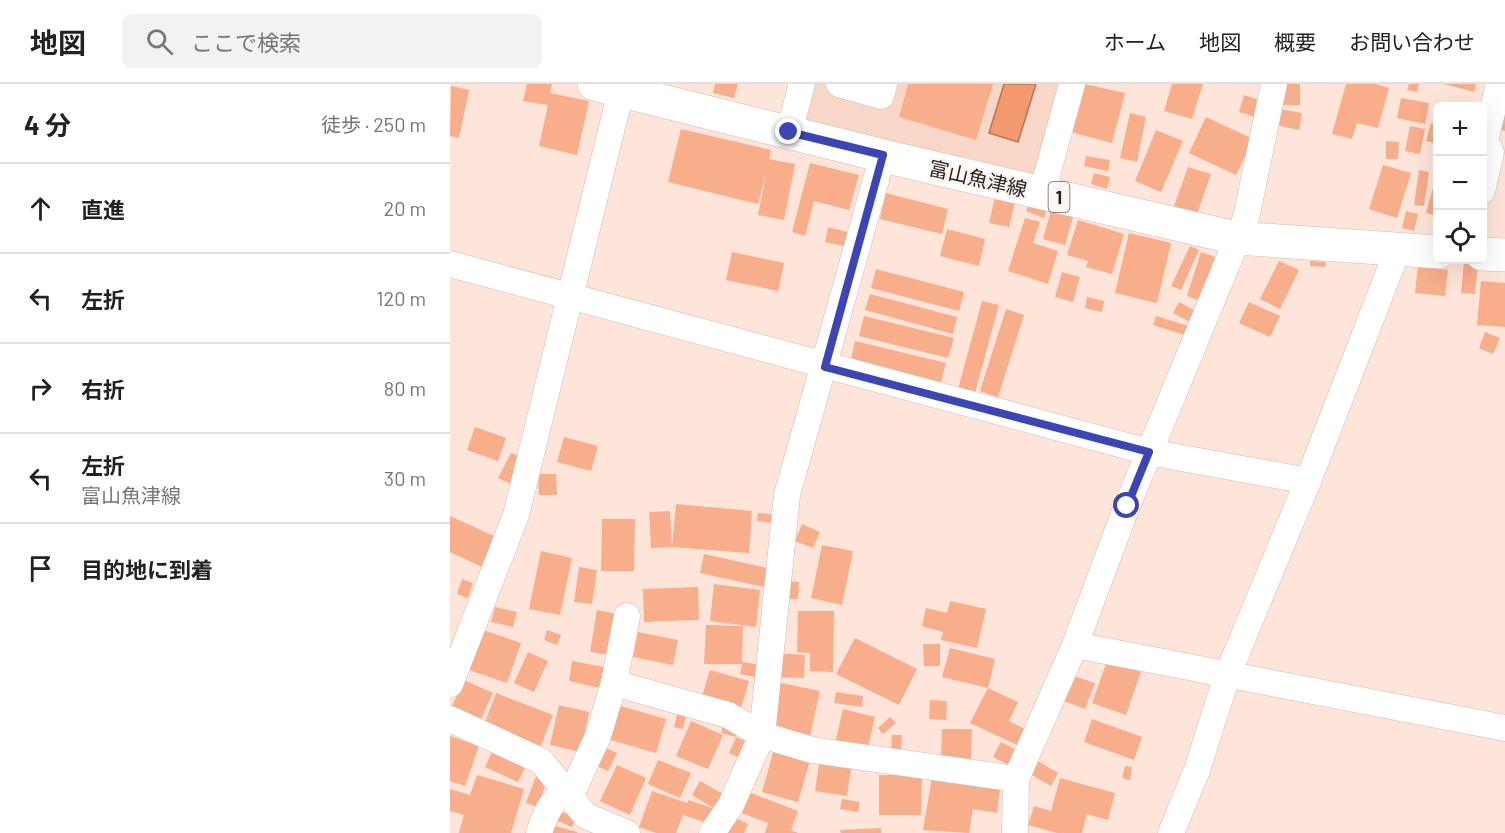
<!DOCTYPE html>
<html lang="ja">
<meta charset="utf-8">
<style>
:root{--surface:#fff;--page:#f2f2f2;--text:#222;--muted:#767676;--line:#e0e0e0}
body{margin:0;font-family:Barlow,"Noto Sans JP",sans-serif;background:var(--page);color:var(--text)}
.controls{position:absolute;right:18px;top:18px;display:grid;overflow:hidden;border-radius:9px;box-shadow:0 6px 24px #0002}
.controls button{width:54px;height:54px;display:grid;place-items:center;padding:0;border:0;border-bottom:2px solid var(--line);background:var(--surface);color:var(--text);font:30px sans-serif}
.stop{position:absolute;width:18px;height:18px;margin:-14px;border:4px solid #3b45b8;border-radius:50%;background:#fff}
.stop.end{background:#3b45b8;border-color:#fff;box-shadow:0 2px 6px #0008}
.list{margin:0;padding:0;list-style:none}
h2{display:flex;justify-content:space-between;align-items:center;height:78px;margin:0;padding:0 24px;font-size:26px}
h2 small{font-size:20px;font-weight:400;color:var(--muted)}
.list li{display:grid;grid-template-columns:39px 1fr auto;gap:18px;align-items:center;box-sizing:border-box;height:90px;padding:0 24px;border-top:2px solid var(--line)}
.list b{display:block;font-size:22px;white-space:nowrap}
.list p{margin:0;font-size:20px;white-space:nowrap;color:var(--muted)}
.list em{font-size:20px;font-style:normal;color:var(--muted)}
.icon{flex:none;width:33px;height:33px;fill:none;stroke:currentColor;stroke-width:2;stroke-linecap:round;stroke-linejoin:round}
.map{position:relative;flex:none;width:1055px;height:749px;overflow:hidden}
header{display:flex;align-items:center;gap:36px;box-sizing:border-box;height:84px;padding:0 30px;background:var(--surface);border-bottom:2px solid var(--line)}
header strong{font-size:28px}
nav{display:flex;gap:33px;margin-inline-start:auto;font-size:21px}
.search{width:420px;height:54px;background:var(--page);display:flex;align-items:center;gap:15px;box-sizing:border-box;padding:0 21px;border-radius:9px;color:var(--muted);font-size:22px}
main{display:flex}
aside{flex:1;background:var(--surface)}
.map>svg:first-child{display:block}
</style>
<header>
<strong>地図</strong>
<div class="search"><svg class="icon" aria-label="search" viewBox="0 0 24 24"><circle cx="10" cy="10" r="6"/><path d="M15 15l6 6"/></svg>ここで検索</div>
<nav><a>ホーム</a><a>地図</a><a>概要</a><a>お問い合わせ</a></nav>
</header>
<main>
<aside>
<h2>4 分<small>徒歩 · 250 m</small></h2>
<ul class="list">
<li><svg class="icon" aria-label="ahead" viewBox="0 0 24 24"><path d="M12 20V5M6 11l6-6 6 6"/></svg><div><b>直進</b></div><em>20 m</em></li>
<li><svg class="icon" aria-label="left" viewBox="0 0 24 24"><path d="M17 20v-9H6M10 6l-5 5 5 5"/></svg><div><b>左折</b></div><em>120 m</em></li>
<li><svg class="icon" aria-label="right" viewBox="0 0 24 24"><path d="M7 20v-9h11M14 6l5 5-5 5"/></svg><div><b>右折</b></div><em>80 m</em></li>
<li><svg class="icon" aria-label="left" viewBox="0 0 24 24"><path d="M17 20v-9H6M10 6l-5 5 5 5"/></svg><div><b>左折</b><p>富山魚津線</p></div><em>30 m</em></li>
<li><svg class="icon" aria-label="arrive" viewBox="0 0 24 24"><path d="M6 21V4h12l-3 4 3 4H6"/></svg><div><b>目的地に到着</b></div></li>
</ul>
</aside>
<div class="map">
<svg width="1055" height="749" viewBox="0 0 1055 749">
<rect width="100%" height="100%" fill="#ffe5d9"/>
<!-- built -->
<polygon fill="#f8d7c8" points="344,0 615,0 586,96 336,34"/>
<!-- water -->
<polygon fill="#f4986d" stroke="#b77455" stroke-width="1.5" points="554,0 586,0 568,58 539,49"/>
<!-- building -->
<g fill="#f8ad8b">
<polygon points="77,0 102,0 100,9 139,17 127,71 89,62 98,21 73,17"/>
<polygon points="265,0 288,0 284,14 263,9"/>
<polygon points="458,0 543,0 526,56 449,33"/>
<polygon points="634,0 675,9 662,59 621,48"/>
<polygon points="722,0 753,0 742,35 714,27"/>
<rect x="831" y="0" width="19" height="21"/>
<polygon points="896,0 926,0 939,4 928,44 907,39 902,55 882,50"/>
<polygon points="959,0 969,0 967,8 957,6"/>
<polygon points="994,0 1026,0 1024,8"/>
<polygon points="1,2 19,6 9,54 0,52"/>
<polygon points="794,11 810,16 805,33 789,28"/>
<polygon points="1055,11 1055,47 1046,45"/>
<polygon points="951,14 979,19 975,40 947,34"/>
<polygon points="830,25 852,29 849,46 826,41"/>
<polygon points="680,29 696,33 687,78 670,74"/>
<polygon points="756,33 803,55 786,91 739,69"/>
<polygon points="981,39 987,41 983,59 976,57"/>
<polygon points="960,42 975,45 970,70 955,67"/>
<polygon points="231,45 321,66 319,75 345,80 334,136 308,131 316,90 308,120 218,98"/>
<polygon points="706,46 733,57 711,108 685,97"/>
<polygon points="936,57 949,58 948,75 936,75"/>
<polygon points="636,72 660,76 658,87 634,82"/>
<polygon points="360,79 409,91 399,126 364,117 355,152 342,148"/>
<polygon points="933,81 961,89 947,134 919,125"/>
<polygon points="738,83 761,90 747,130 724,122"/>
<polygon points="969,86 979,88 974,122 964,121"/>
<polygon points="644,89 660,93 657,105 641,100"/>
<polygon points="987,89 987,132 976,129"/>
<polygon points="436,109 498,125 492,150 430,135"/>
<polygon points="546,109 566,113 559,143 539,139"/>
<polygon points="580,118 597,125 594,134 576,127"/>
<polygon points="601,127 623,133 615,161 593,155"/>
<polygon points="956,127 968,130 964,147 952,144"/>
<polygon points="575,134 590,138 583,159 608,167 598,200 558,187"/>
<polygon points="628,136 674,150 662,190 636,183 638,177 617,171"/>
<polygon points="378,143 401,149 398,163 375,158"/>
<polygon points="497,145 535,155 529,182 490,172"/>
<polygon points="679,149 721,159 707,219 665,209"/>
<polygon points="740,162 749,166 731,206 721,202"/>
<polygon points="282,168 334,179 328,207 276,196"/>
<polygon points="751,168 765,173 751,217 737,212"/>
<polygon points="829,177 849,186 830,225 810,215"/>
<polygon points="860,177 876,178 875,183 860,182"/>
<polygon points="1014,178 1028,180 1025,210 1011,209"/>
<polygon points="968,182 998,186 995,212 965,209"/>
<polygon points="426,185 514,208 509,227 421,204"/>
<polygon points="612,188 630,193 623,218 605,213"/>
<polygon points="1031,197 1055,199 1055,243 1027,241"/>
<polygon points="420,210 507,233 503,250 415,226"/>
<polygon points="637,213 654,217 652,228 635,224"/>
<polygon points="532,217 549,221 525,309 508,305"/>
<polygon points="729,218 746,227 740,238 723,229"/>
<polygon points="799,218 830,232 820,253 789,239"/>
<polygon points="556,225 574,231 548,313 530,307"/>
<polygon points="414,232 504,254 498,274 409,252"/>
<polygon points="706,232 738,242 735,251 703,241"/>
<polygon points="1035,248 1050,254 1043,270 1029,264"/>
<polygon points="405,257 496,279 491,298 401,276"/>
<polygon points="25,343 56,354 48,377 17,366"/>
<polygon points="114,353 148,362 141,387 107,378"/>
<polygon points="61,369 74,374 61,400 48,394"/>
<polygon points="88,390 106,390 107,411 89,411"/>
<polygon points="226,420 302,427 299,469 222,463"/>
<polygon points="220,427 222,463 201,464 199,428"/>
<polygon points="308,429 328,431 327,439 307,437"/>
<polygon points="0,432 46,453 32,483 0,468"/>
<polygon points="152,435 185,435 184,487 151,487"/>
<polygon points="352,440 370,448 363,464 345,457"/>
<polygon points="372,461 403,467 392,521 361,514"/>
<polygon points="91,467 122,474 110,531 79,525"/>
<polygon points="254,470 318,484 314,503 250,489"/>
<polygon points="129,483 147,486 142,520 124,518"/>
<polygon points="12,495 23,499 18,514 7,510"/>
<polygon points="333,497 349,498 348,515 333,515"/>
<polygon points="264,500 310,506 306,543 260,537"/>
<polygon points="248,503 249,536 194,538 193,505"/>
<polygon points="500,517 536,525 527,564 491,556 493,548 472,542 476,524 497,529"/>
<polygon points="45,523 67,528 63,543 41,538"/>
<polygon points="147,526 167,530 160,571 140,568"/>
<polygon points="348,527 384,527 383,588 360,587 360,569 347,568"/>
<polygon points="256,541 293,542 292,578 311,581 309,594 290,590 292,580 254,580"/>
<polygon points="30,545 71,559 57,599 16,585"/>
<polygon points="97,546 111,551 107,561 94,556"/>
<polygon points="188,548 228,556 223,581 183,573"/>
<polygon points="405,554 467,585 449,621 386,590"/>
<polygon points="473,560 490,560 490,582 474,582"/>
<polygon points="500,564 545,575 538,604 492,593"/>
<polygon points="78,568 98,577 84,608 64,599"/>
<polygon points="326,569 355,571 354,594 325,593"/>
<polygon points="122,577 154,583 150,604 119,597"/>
<polygon points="657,577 691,588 676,631 642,619"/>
<polygon points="260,586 299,597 291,624 252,612"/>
<polygon points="621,591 645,599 635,625 611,616"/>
<polygon points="14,596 43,609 30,637 1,624"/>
<polygon points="326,598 370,607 360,652 316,643"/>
<polygon points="538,604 568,618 559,637 575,645 567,661 520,639"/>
<polygon points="386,608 413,612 412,623 384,619"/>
<polygon points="46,609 103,631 89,666 33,644"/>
<polygon points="480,616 497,617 496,636 479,635"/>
<polygon points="109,621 139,628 131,668 100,661"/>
<polygon points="167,621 216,635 206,669 157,655"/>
<polygon points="393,625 425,633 417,667 385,659"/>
<polygon points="228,626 237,628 233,645 224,643"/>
<polygon points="440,633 446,639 433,650 428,644"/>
<polygon points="642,635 692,653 684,676 634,658"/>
<polygon points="241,637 273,651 258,685 226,672"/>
<polygon points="273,640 289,644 286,653 303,660 296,677 279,669 286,653 271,649"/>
<polygon points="492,645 522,645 521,677 491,676"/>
<polygon points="442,651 452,651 451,666 441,666"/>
<polygon points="0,652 29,662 15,702 0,697"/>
<polygon points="551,658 567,666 559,681 543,673"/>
<polygon points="325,662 361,673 348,718 312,708"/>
<polygon points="156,664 167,669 158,687 147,682"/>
<polygon points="43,666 76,681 68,698 35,683"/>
<polygon points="208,676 241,689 230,714 198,700"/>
<polygon points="588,677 608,689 601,702 580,690"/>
<polygon points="369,680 401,685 397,712 365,707"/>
<polygon points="167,681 196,694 180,731 150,717"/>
<polygon points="675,682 682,683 680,696 672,694"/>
<polygon points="27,691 74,705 61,749 9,749 14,731 0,727 0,705 20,711"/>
<polygon points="429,691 472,691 471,731 429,731"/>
<polygon points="86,692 97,696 88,723 76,719"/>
<polygon points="482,693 550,705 547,729 523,725 519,749 473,746"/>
<polygon points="610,694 665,709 658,736 637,730 632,749 607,749 578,741 584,722 601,727"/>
<polygon points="250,697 273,710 260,740 233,731 226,749 206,749 189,743 202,707 237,719 239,716 265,725 242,711"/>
<polygon points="296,707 348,727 341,746 348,749 315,749 318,739 289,728"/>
<polygon points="392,715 410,718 408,728 390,725"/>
<polygon points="105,725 126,734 122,743 101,734"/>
<polygon points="282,732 298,740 294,749 273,749"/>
<polygon points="105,742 127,748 127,749 103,749"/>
<polygon points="431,744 431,749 391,749 390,746"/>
</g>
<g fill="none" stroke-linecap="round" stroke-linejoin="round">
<!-- minor casing -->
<g stroke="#d2b9ae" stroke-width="27">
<g id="minor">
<polyline points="389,0 431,12 434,0"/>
<polyline points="339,48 352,0"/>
<polyline points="1032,57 1035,57 1049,0"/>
<polyline points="1032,107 1041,68 1035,57"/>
<polyline points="592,109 622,0"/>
<polyline points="0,180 699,368 858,397 777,592 747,686 721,749"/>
<polyline points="858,397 948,165"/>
<polyline points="177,532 164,599 278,631 312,651 362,666 566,695"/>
<polyline points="625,561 1055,644"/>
<polyline points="0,600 66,431 171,7"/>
<polyline points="0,635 91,677 136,732 177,749"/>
<path d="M89,749C96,727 103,712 125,702L148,652L164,599"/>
<polyline points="262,749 281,721 312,651 337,411 433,71"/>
<polyline points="565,749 566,695 625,561 677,422 796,134 824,0"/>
</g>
</g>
<!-- major casing -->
<g stroke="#d2b9ae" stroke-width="34">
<g id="major">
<polyline points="144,0 446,75 786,154 988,168"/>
<polyline points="1032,170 1055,171"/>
</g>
</g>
<!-- minor -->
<use href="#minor" stroke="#fff" stroke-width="26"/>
<!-- major -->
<use href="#major" stroke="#fff" stroke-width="33"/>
</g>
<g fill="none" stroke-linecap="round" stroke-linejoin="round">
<!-- route -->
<polyline stroke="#3b45b8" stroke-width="8" points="339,48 433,71 375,283 699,368 677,422"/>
</g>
<g text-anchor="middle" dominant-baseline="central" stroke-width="5" stroke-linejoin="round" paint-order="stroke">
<!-- shield labels -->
<rect fill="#fcf7f5" stroke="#68605d" stroke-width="1.5" x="598.5" y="98" width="21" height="30" rx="4.5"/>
<g font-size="18" font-weight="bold" fill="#29201c">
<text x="609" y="113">1</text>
</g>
<!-- street labels -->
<g font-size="20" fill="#29201c" stroke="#fcf7f5">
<text transform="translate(528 94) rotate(13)">富山魚津線</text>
</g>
</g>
</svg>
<div class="controls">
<button>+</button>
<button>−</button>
<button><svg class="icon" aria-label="locate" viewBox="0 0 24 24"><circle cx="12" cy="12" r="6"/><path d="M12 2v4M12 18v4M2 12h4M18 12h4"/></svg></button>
</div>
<div class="stop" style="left:677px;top:422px"></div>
<div class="stop end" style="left:339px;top:48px"></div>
</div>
</main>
